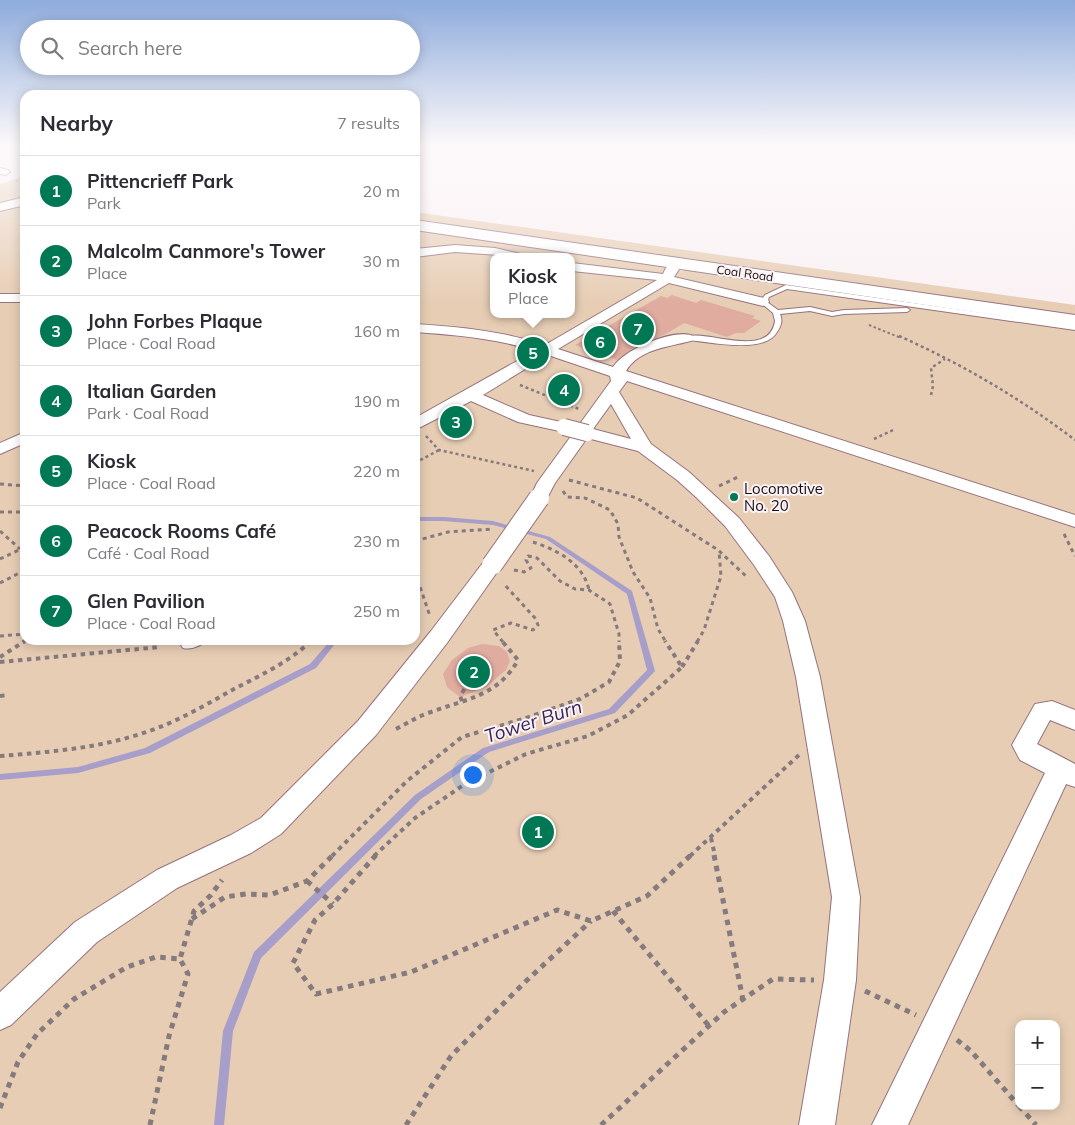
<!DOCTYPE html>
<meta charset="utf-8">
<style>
:root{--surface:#fff;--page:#f2f2f3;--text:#2b2b33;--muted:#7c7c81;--line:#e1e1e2;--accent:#007854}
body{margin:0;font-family:Mulish,sans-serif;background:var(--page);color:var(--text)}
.controls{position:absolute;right:15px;bottom:15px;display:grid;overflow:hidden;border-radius:10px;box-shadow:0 2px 12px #0003}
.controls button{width:45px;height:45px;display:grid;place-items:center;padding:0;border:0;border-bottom:1px solid var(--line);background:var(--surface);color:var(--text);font:25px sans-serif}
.you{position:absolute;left:472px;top:774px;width:18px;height:18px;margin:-12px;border:4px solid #fff;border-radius:50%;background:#1a73e8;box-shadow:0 0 0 8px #1a73e833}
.badge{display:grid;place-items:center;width:32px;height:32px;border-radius:50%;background:var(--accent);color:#fff;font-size:16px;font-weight:700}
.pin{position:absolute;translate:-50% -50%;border:2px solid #fff;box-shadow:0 1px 5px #0006}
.popup{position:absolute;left:490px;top:253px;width:85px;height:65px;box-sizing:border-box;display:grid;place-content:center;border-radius:10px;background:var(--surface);filter:drop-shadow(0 1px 4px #0005);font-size:16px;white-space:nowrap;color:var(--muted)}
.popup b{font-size:19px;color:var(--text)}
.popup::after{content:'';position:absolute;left:50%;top:100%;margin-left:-10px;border:10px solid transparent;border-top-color:var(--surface)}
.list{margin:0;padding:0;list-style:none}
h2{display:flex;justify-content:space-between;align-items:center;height:65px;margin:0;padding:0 20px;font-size:21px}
h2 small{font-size:16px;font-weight:400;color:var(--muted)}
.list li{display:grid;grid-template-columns:32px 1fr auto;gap:15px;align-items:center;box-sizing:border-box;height:70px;padding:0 20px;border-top:1px solid var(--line)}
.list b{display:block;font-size:19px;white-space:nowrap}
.list p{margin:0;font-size:16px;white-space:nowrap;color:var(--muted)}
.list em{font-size:16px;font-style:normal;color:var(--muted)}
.icon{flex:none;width:28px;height:28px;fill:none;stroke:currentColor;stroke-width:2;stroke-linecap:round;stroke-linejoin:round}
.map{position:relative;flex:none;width:1075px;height:1125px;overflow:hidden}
.search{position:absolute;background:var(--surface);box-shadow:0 2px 12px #0003;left:20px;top:20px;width:400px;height:55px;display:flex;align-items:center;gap:12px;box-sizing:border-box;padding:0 18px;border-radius:28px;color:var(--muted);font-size:19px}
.panel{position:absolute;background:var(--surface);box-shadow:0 2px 12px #0003;left:20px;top:90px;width:400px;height:555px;border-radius:15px}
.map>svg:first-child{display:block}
</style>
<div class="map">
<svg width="1075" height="1125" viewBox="0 0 1075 1125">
<rect width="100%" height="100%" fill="#faf2f4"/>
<!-- green -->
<g fill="#e7cdb4" fill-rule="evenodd">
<polygon points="25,176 25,201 0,206 0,184"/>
<path d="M25,204V640H415V228L661,264V267L682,271L688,269L1075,326V1125H0V210ZM494,257H572V314H494ZM1019,1024H1056V1106H1019Z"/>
<polygon points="415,212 1075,305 1075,316 415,222"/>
</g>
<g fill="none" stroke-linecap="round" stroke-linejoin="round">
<!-- stream -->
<g fill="#a89eca" fill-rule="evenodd">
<polygon points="415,517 443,517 493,521 550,537 632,591 655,671 615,713 489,752 421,799 261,958 233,1031 224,1125 214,1125 223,1031 254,952 415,795 483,748 609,709 647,670 627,594 546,539 493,525 443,521 415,521"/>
<polygon points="331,640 338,640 316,668 150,753 78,773 0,780 0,774 78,767 145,748 310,664"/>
</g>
</g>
<!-- building -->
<g fill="#e0aca0">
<polygon points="672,295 696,303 701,300 755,316 752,318 761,321 744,333 736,333 727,337 684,323 664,335 636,346 617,360 575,345 661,296 667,298"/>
<polygon points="482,644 499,646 507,652 510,661 506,670 486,687 460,697 447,687 443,674 452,660 468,648"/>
</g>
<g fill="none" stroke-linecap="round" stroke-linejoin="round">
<!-- lane casing -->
<g stroke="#96737d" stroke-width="2">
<g id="lane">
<path d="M786,285L1075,326V330L787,289L769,297L767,302L778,310L810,307L832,312L844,310L907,308L910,310L907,312L844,314L832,316L810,311L780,314C783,321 781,326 777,332C764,355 708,341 686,340L683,338C701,326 769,362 775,321L773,313L760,302L765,295Z"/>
<path d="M189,640H206C202,646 190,650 183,648L181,645L183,642Z"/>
</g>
</g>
<!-- street casing -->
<g stroke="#96737d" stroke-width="2">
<g id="street">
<polygon points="0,168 8,170 10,172 5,175 0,174"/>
<polygon points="455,245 495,248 525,255 527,257 455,252 415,257 415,249"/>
<path d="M677,259L683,263L674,277L768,299L769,302L763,306L669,283L558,349L613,367C625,349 670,330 691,335L693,338L691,341C668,347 639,349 626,371L1075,515V527L627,381L619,392L651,444L689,472L739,518L769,556L792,592L805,621L820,677L860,897L856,980L835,1125H799L824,980L832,897L796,677L783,621L775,597L754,565L725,526L696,497L677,480L638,451L587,438L555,483L545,502L539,503L533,502L530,498L537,483L611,381L610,376L548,355L483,395L529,415L570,424L572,427L570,430L564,432L518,422L471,401L415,430V418L535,351C495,338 456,335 415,332V324C460,327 502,331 545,345L657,280L572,271V263L663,274C666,267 670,261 677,259ZM611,404L631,439L593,429Z"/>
<rect x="0" y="294" width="25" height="8"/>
<polygon points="25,432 25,443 0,454 0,443"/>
<polygon points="492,559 499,560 502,565 447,643 376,735 281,834 251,853 177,888 97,942 11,1025 0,1030 0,992 75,922 157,870 231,835 261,818 358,721 431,631 485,560"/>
<polygon points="1052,701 1075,710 1075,730 1050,720 1037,744 1075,764 1075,787 1066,784 908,1125 872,1125 1045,773 1020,760 1012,745 1035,704"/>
</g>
</g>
<!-- secondary casing -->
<g stroke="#96737d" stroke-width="2">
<g id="secondary">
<polygon points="25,197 25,205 0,211 0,203"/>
<polygon points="415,220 1075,315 1075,327 415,230"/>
</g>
</g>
<!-- path-far5 -->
<polyline stroke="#857a7d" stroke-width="1" stroke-dasharray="2 2" stroke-linecap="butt" points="16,181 25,178"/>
<!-- path-far4 -->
<polyline stroke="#857a7d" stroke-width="2" stroke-dasharray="2.5 2.5" stroke-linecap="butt" points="869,325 901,338"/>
<!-- path-far3 -->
<g stroke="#857a7d" stroke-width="2.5" stroke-dasharray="3 3" stroke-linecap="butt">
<path d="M899,336C962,364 1020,398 1075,440"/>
<polyline points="520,385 579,409"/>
<polyline points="931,395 933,386 931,368 945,359"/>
<polyline points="426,436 439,450 534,471"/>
<polyline points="874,439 893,430"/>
<polyline points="415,463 439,450"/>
</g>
<!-- path-far2 -->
<g stroke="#857a7d" stroke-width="3" stroke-dasharray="4 4" stroke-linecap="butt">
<polyline points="569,480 637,498 718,550 747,577"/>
<polyline points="0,484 25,486"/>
<polyline points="719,486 738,477"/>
<polyline points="563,491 567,497 585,498 610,510 618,524 619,537 633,572 650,598 658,629 666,642"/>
<polyline points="0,512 25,512"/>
<polyline points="0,531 20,549"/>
<polyline points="1064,534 1075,556"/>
<polyline points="415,541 448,532 492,529"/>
<path d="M533,542C557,550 583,563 589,590"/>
<polyline points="0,559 25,547"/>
<polyline points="514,570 524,572 531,568 526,560 528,556 537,558 560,581 575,589 589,590 610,604 619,634 619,642"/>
<polyline points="415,572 430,616"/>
<polyline points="0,583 25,570"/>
<polyline points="0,636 25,634"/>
<polyline points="23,642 26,640"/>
<polyline points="310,642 312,640"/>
<polyline points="503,642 493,630 511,623 533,630 538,625 535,618 503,583"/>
<polyline points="697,642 704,630 721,576 719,551"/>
</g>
<!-- path-far1 -->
<g stroke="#857a7d" stroke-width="4" stroke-dasharray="4.5 4.5" stroke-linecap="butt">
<polyline points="0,657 25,641"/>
<polyline points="0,662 160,647"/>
<polyline points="682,667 698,641"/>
<polyline points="0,696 7,695"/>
<polyline points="462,701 460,696 479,667"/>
<path d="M396,729C408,723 418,716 431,712C466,699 498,696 518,660L502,641"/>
<path d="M0,756C50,752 102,748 149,731C179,721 207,704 234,689C261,675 289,662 311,641"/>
<polyline points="711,838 715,856"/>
<polyline points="332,856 407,781 462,737 523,719 580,699 609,682 620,661 619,641"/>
<polyline points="374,856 415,818 465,784 526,754 588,736 628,715 682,667 665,641"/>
<polyline points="690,856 799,755"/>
</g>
<!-- path -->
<g stroke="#857a7d" stroke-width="5" stroke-dasharray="5.5 5.5" stroke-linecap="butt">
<polyline points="376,855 333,904 315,920 293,963 316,994 411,972 557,910 591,921 647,896 691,855"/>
<polyline points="714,855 743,1000"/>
<polyline points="307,881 333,904"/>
<polyline points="613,911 709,1026"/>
<polyline points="192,919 225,897 246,894 270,895 307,881 333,855"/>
<polyline points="865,991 916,1015"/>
<polyline points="957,1040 971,1051 1019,1106"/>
<polyline points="1019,1106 1036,1125"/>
<polyline points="0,1108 18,1062 37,1034 74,999 127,967 156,957 180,959 194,911 211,895 222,880"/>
<polyline points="150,1125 169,1036 188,974 180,959"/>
<polyline points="406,1125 451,1056 525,982 591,921"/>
<polyline points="601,1125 724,1012 773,979 814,980"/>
</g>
<!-- lane -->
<use href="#lane" fill="#fff" fill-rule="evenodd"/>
<!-- street -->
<use href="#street" fill="#fff" fill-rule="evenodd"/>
<!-- secondary -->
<use href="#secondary" fill="#fff" fill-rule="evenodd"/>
<!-- street-bridge-far1 casing -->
<g stroke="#96737d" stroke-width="18" stroke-linecap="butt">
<polyline id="street-bridge-far1" points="564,427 587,433"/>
</g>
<!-- street-bridge casing -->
<g stroke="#96737d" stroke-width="22" stroke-linecap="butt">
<polyline id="street-bridge" points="492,565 539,498"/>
</g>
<!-- street-bridge-far1 -->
<use href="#street-bridge-far1" stroke="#fff" stroke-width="16"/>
<!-- street-bridge -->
<use href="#street-bridge" stroke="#fff" stroke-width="20"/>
</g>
<!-- sky -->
<linearGradient id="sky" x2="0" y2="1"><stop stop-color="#8eabdc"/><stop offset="0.48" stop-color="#fdf9fa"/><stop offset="1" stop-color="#fdf9fa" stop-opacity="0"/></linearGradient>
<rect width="1075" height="303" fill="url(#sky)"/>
<!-- markers -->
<circle fill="#007854" stroke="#faf2f4" stroke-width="2" cx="734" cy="497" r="5"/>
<g text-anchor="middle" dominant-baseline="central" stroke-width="4" stroke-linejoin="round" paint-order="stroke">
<!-- far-street labels -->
<g font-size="12" fill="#1a0e11" stroke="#faf2f4">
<text transform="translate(745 273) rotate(8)">Coal Road</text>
</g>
<!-- poi labels -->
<g font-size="15" fill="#1a0e11" stroke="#faf2f4" text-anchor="start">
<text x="744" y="488">Locomotive<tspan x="744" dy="17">No. 20</tspan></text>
</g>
<!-- near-water labels -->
<g font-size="19" font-style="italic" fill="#36255b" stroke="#faf2f4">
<text transform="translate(533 721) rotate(-18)">Tower Burn</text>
</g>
</g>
</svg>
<div class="controls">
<button>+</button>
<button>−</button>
</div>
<div class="you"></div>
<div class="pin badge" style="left:538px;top:832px">1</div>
<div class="pin badge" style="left:474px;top:672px">2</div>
<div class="pin badge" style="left:456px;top:422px">3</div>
<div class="pin badge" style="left:564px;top:390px">4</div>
<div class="pin badge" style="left:533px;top:353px">5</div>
<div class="popup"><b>Kiosk</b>Place</div>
<div class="pin badge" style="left:600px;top:342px">6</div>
<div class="pin badge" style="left:638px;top:329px">7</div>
<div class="search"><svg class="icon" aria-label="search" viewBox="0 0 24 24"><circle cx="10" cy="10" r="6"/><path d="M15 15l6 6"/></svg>Search here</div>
<section class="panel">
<h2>Nearby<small>7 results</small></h2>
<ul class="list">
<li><span class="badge">1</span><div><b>Pittencrieff Park</b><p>Park</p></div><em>20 m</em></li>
<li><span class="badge">2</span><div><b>Malcolm Canmore's Tower</b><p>Place</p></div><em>30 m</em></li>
<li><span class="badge">3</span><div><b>John Forbes Plaque</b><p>Place · Coal Road</p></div><em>160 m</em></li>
<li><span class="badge">4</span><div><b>Italian Garden</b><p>Park · Coal Road</p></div><em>190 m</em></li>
<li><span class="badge">5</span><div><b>Kiosk</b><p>Place · Coal Road</p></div><em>220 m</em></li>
<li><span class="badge">6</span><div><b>Peacock Rooms Café</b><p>Café · Coal Road</p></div><em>230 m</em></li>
<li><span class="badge">7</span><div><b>Glen Pavilion</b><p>Place · Coal Road</p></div><em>250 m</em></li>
</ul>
</section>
</div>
